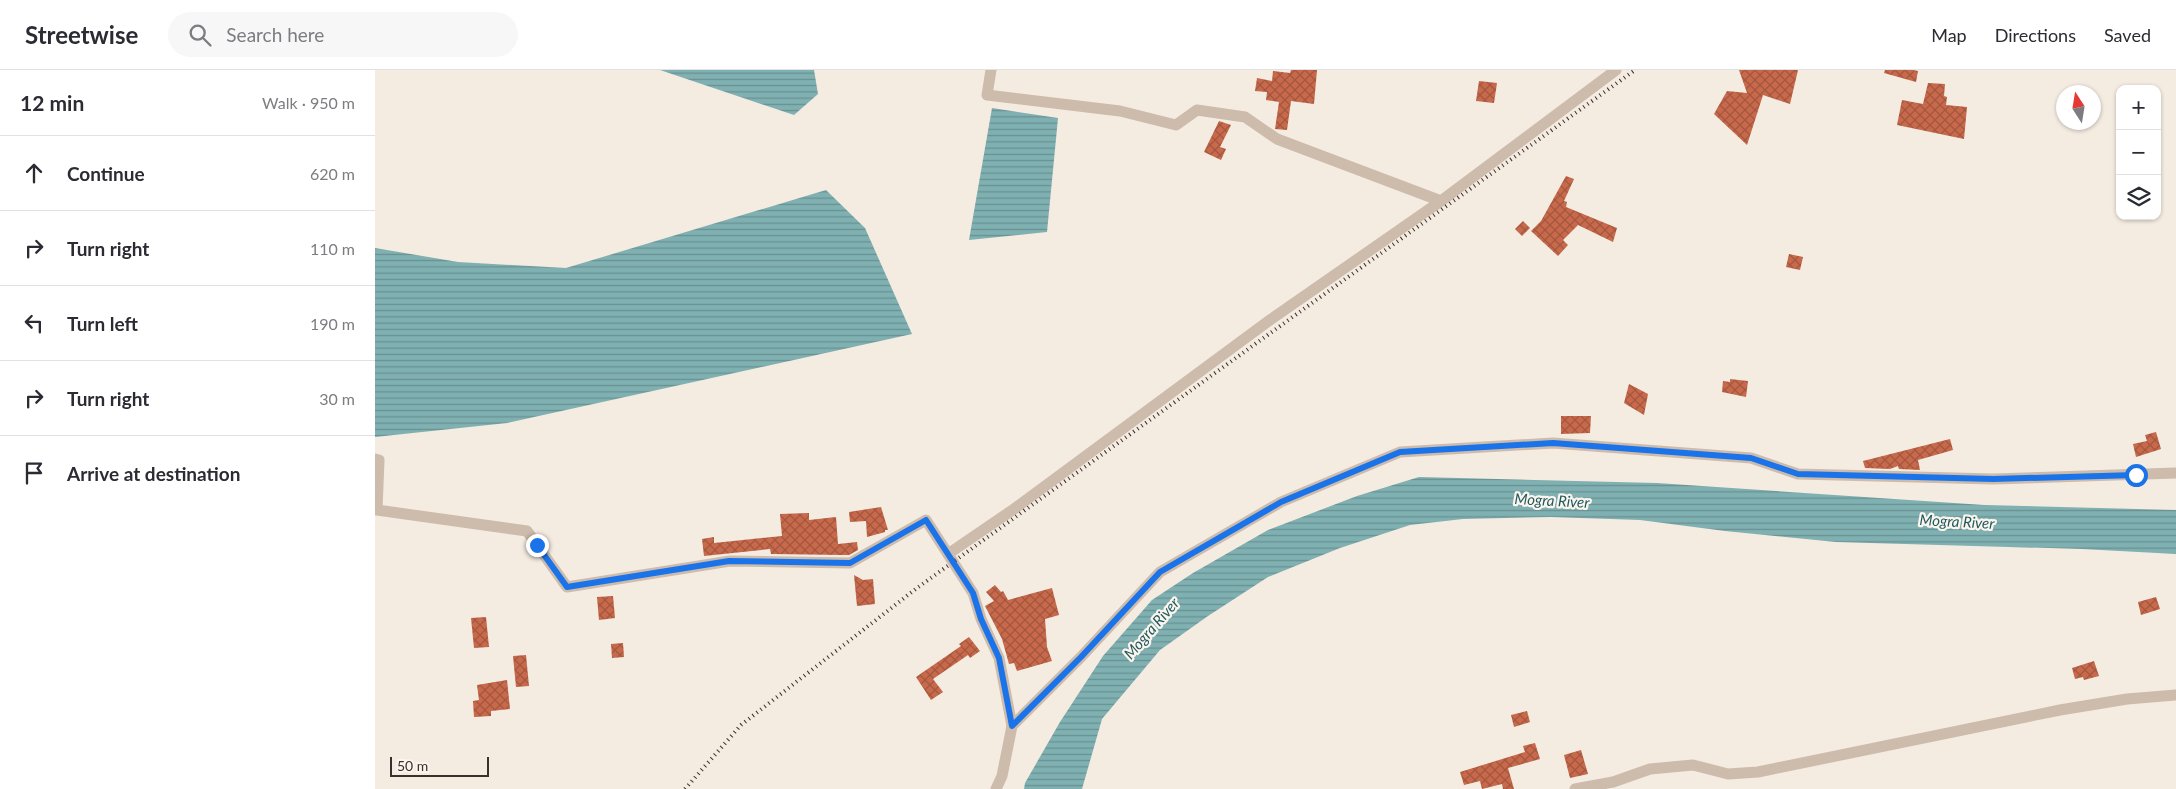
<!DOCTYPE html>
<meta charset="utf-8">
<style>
:root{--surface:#fff;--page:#f7f7f7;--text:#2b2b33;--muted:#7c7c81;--line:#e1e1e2}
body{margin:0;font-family:Lato,sans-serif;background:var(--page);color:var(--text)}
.controls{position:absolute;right:15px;top:15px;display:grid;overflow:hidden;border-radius:10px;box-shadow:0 1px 4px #0004}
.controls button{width:45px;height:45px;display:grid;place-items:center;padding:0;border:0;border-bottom:1px solid var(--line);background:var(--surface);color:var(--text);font:25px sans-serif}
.compass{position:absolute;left:1681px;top:15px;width:45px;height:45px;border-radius:50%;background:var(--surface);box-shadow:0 1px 4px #0004;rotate:348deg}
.scale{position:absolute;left:15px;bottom:12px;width:99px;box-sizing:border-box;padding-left:5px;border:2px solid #3b302b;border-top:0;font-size:14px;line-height:18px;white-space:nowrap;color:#3b302b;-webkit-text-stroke:4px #fbf5ee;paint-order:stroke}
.stop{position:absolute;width:15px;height:15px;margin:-11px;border:4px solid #1a73e8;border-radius:50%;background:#fff}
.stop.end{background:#1a73e8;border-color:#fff;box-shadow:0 1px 5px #0008}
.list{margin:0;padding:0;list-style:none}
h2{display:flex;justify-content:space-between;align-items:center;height:65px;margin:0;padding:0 20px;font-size:21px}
h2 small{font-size:16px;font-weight:400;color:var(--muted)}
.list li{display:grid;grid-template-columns:32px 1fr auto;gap:15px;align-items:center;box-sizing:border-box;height:75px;padding:0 20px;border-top:1px solid var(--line)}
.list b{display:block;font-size:19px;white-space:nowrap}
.list em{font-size:16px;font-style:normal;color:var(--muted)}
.icon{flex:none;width:28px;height:28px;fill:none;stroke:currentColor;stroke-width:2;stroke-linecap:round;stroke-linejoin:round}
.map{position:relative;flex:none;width:1801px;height:719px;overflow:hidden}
header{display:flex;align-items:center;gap:30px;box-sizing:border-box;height:70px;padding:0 25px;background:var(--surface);border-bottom:1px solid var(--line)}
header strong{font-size:24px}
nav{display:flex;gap:28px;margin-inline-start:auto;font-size:18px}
.search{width:350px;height:45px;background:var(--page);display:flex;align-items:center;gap:12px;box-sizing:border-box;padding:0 18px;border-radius:28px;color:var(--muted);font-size:19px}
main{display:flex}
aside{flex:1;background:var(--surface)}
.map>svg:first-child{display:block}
</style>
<header>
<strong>Streetwise</strong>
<div class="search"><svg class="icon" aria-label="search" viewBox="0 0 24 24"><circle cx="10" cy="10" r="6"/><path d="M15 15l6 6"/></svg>Search here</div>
<nav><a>Map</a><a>Directions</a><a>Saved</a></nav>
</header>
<main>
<aside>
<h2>12 min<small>Walk · 950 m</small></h2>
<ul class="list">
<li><svg class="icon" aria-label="ahead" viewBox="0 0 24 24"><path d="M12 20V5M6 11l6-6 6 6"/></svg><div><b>Continue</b></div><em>620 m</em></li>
<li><svg class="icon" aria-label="right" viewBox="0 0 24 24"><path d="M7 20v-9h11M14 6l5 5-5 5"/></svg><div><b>Turn right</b></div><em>110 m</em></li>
<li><svg class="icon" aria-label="left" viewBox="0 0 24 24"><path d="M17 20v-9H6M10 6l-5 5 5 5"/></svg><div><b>Turn left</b></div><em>190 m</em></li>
<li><svg class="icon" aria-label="right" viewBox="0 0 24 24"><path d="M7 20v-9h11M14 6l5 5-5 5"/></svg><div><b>Turn right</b></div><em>30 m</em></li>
<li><svg class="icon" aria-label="arrive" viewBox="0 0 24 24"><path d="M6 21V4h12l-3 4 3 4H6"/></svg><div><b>Arrive at destination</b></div></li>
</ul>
</aside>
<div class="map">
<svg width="1801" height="719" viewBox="0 0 1801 719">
<defs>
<pattern id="water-rules" width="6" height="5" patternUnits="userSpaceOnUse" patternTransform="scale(1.25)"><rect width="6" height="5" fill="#7fb0b2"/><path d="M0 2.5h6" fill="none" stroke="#699091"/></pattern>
<pattern id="building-cross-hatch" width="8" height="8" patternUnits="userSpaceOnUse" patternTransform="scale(1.25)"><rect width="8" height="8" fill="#c8694b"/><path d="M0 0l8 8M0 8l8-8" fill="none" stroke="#a4573f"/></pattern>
</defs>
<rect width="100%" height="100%" fill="#f4ebe1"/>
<!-- water -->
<g fill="url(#water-rules)">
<polygon points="285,0 439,0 443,24 419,45"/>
<polygon points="617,38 683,48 672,162 594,170"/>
<polygon points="451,120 490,158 537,264 132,353 0,367 0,178 83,192 191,198"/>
<polygon points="1044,407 1282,413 1609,435 1801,440 1801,484 1707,479 1461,472 1350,461 1265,450 1176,447 1088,449 1035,455 965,478 893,507 833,546 785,580 727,649 707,719 649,719 650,713 685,652 728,586 777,530 818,503 893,460 982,426"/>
</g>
<!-- building -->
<g fill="url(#building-cross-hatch)">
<polygon points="916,0 942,0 939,34 916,31 912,60 900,59 904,32 891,30 892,22 880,21 882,8 897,11 898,1 915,3"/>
<polygon points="1364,0 1423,0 1415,34 1388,25 1372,75 1339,44 1352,21 1372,23"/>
<polygon points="1510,0 1538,0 1543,1 1541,12 1509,3"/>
<polygon points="1104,11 1122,13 1119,33 1101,31"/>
<polygon points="1553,13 1570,14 1569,26 1572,27 1571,35 1592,37 1589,69 1522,55 1527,30 1548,34"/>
<polygon points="844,51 856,55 845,77 851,79 846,90 829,82"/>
<polygon points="1191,106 1199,109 1189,131 1192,132 1191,137 1242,158 1238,172 1203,155 1188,170 1193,175 1183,186 1156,161 1166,151"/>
<polygon points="1148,151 1155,158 1147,166 1140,159"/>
<polygon points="1414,184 1428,187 1425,200 1411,197"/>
<polygon points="1355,309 1373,311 1371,327 1347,322 1348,311 1355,312"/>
<polygon points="1254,314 1273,324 1269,345 1249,333"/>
<polygon points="1186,346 1216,346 1215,363 1186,364"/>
<polygon points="1781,362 1786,379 1761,387 1758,374 1772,371 1770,365"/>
<polygon points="1575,369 1578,380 1543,390 1545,400 1524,399 1523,396 1515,399 1490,398 1488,391"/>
<polygon points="506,437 513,460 510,460 510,462 492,467 491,451 475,452 474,442"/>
<polygon points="434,443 434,450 461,447 463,474 482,472 483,480 474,485 467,485 396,484 395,479 329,486 327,469 339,467 339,473 407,466 405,444"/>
<polygon points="479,505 488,510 498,509 500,534 482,536"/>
<polygon points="620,515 626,522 628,521 633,530 677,518 684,545 670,549 672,577 677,591 642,601 639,593 634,594 627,569 610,536 619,531 611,522"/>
<polygon points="238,526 240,548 224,550 222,527"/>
<polygon points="1781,527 1785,539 1766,545 1763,532"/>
<polygon points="111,547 114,577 99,578 96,548"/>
<polygon points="594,567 605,581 595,588 593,585 558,609 568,622 556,630 541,607 586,576 584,574"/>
<polygon points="248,573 249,587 237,588 236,574"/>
<polygon points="151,585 154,616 141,617 138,586"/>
<polygon points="1719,591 1724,606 1709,610 1708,607 1700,609 1697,598"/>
<polygon points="132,610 135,639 116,641 116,646 99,647 98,631 104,630 102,615"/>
<polygon points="1152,641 1155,652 1139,657 1136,645"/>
<polygon points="1160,673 1165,689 1133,698 1139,719 1128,719 1127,714 1107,719 1105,711 1089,715 1085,702 1150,682 1148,676"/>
<polygon points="1206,680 1213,704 1195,708 1189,685"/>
</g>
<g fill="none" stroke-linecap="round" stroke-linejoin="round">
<!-- minor -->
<g stroke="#cdbbac" stroke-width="11">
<polyline points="616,0 612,25 745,41 801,55 822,40 870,47 902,69 1066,131"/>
<polyline points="0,389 4,390 2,440 152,461 192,517 355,491 475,493 551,450 598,523 606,549 624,588 637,656 627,706 621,719"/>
<polyline points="573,484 639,439 895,250 1066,131 1241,0"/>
<polyline points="637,656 706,587 785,502 906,432 1025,382 1178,373 1376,388 1423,404 1618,409 1801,403"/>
<polyline points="1200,719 1238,712 1275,699 1318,695 1353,704 1383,702 1685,640 1752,629 1801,625"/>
</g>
<!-- rail -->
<polyline stroke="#3b302b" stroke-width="4" stroke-dasharray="1 4" stroke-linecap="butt" points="310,719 366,655 542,518 1260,0"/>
</g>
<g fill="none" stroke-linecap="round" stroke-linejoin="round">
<!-- route -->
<polyline stroke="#1a73e8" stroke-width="6" points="162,475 192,517 354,491 475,493 551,450 598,523 606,549 624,588 637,656 706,587 785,502 906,432 1025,382 1178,373 1376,388 1423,404 1618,409 1761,405"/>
</g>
<g text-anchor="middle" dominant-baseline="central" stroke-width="4.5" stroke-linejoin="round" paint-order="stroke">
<!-- water labels -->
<g font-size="15" font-style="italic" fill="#1f5a5e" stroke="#fbf5ee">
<text transform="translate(1177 430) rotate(3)">Mogra River</text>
<text transform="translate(1582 451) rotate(3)">Mogra River</text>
<text transform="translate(776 558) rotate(-49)">Mogra River</text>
</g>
</g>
</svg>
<div class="controls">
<button>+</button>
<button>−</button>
<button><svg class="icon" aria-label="layers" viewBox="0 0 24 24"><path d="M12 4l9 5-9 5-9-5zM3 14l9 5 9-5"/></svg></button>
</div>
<svg class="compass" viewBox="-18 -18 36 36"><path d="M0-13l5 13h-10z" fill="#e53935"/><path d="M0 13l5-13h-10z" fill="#7c7c81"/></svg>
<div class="scale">50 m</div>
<div class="stop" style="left:1761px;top:405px"></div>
<div class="stop end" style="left:162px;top:475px"></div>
</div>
</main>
